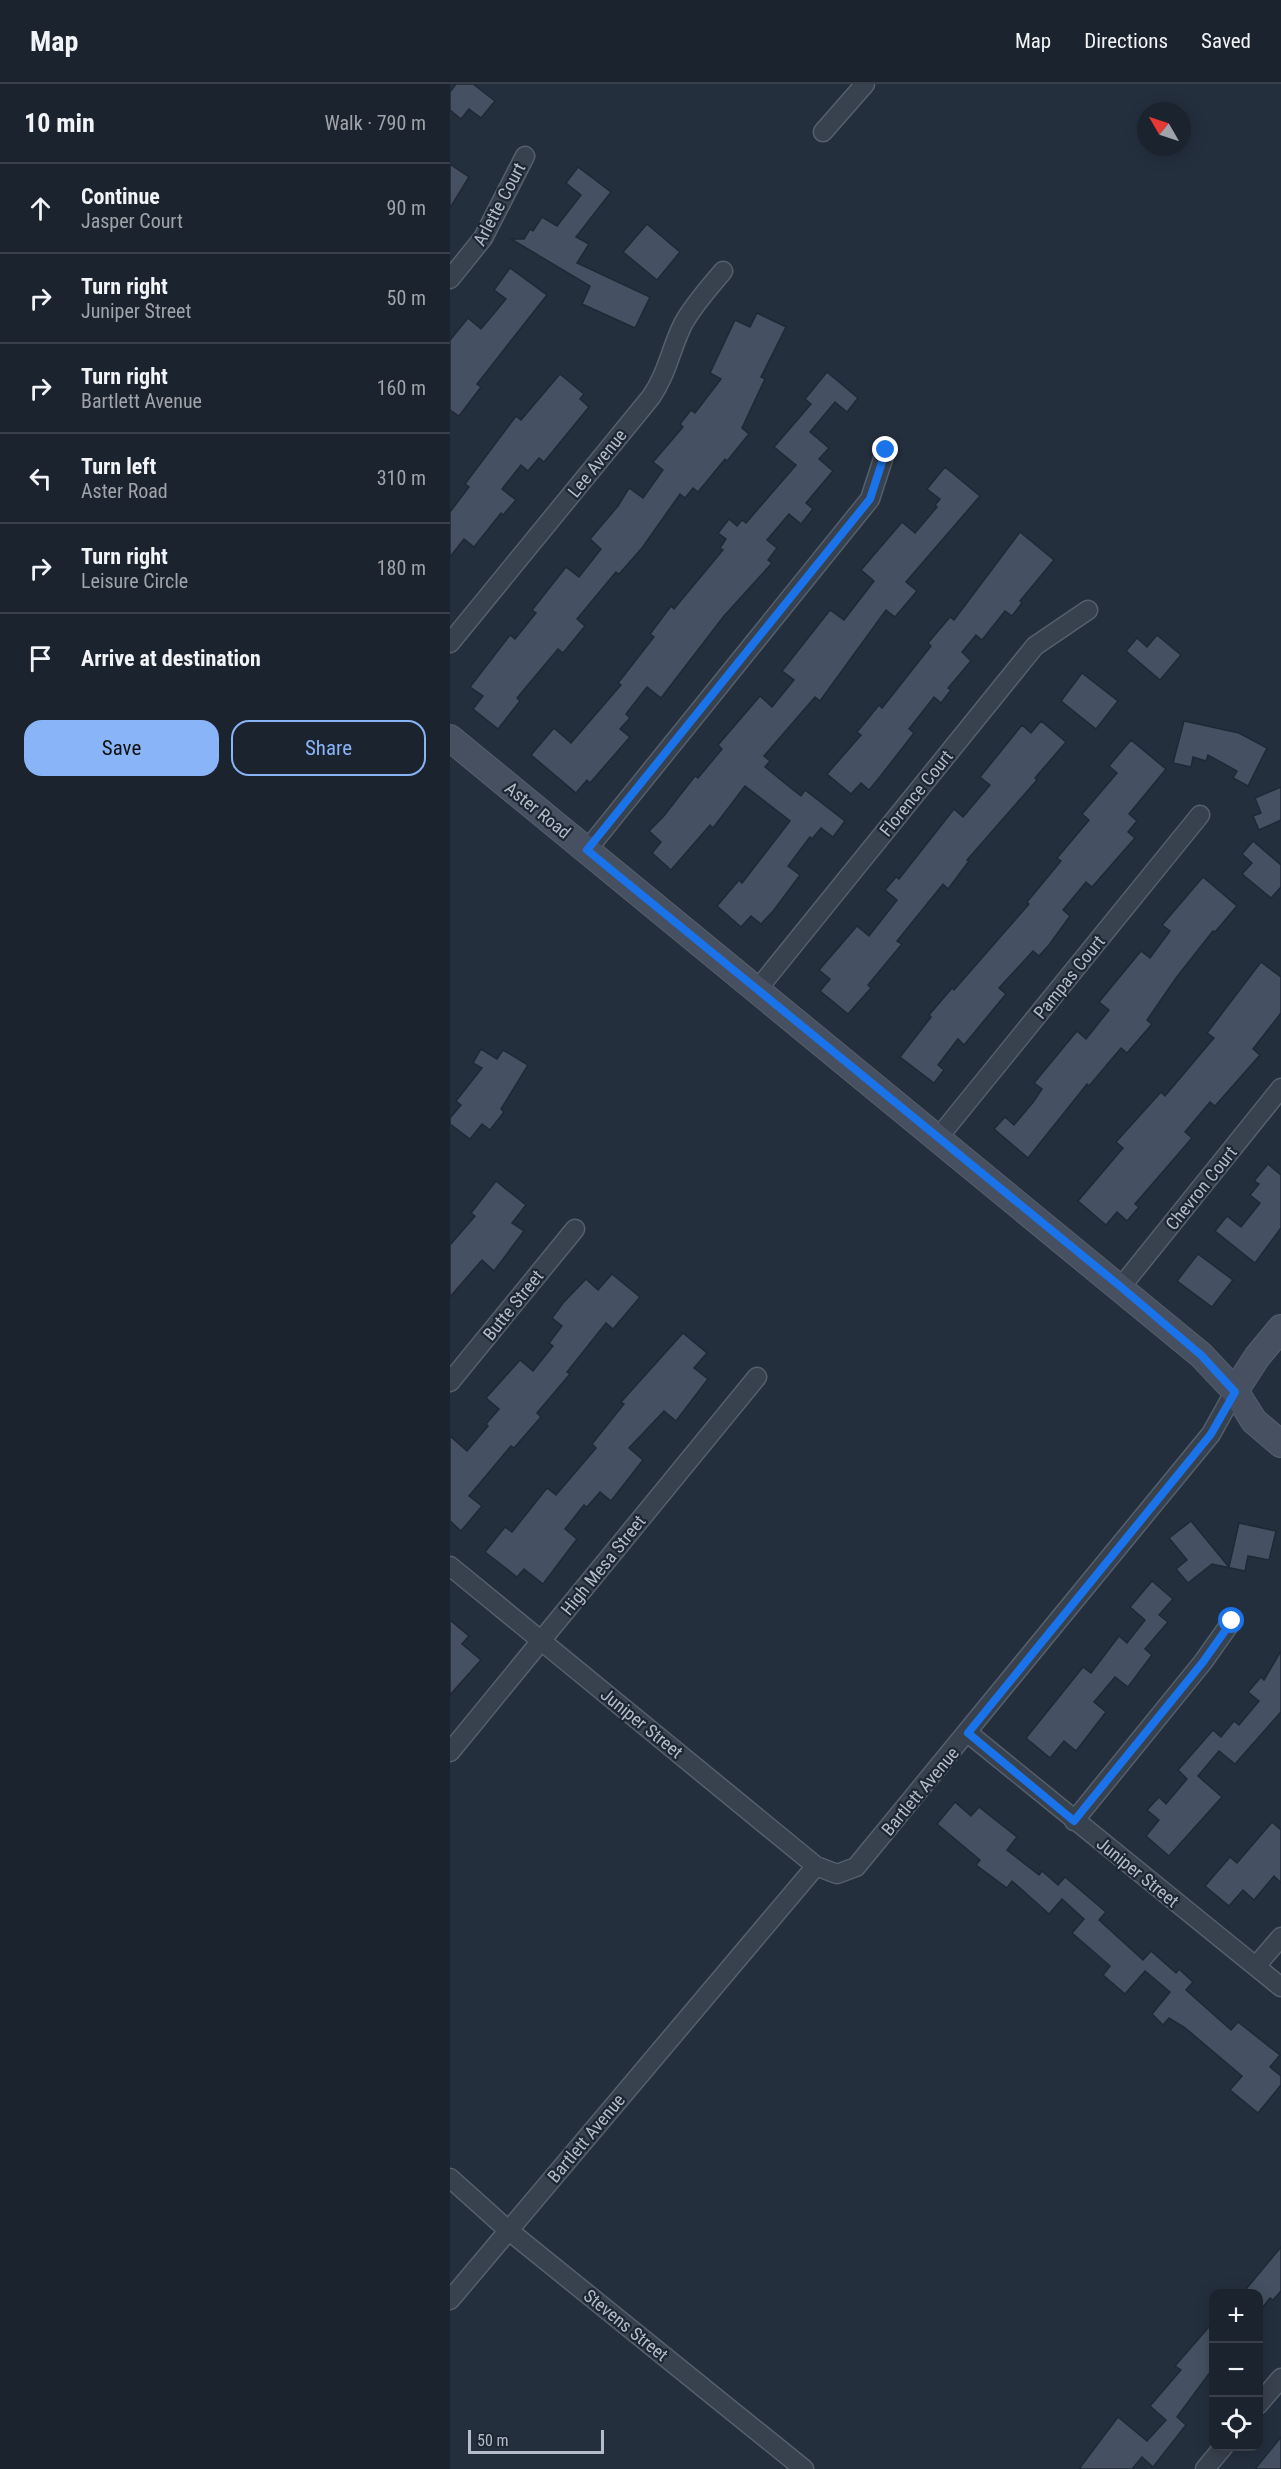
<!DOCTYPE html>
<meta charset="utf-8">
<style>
:root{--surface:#1b232e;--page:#282f3a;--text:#f1f3f6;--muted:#a0a4aa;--line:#39404a;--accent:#8ab4f8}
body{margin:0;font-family:"Roboto Condensed",sans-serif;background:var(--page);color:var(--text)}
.controls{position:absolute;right:18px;bottom:18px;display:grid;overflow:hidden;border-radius:12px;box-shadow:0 3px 15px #0003}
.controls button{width:54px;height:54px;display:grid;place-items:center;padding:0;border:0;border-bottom:2px solid var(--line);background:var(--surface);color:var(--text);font:30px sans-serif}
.compass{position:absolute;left:687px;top:18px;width:54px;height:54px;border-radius:50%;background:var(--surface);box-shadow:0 3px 15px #0003;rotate:309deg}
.scale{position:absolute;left:18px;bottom:15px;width:136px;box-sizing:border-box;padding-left:6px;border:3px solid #b4bcc9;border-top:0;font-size:16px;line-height:21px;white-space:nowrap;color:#b4bcc9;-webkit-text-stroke:4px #1d2633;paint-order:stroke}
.stop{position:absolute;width:18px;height:18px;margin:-14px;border:4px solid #1a73e8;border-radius:50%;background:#fff}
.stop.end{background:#1a73e8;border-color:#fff;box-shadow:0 2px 6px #0008}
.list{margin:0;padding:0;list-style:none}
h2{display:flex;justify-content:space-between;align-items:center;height:78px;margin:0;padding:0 24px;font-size:26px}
h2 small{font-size:20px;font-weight:400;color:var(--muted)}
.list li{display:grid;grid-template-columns:39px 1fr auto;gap:18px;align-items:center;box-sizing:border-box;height:90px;padding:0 24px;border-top:2px solid var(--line)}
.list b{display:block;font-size:22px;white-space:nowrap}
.list p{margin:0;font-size:20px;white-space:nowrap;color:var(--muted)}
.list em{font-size:20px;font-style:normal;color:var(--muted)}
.actions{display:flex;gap:12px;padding:18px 24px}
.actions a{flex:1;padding:14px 0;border:2px solid var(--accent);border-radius:18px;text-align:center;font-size:21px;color:var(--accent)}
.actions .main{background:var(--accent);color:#111}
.icon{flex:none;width:33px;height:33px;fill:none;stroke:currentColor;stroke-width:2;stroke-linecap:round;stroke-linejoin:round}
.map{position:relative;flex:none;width:831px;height:2385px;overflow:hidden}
header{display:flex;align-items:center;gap:36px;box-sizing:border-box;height:84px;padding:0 30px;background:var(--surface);border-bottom:2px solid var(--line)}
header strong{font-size:28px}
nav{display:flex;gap:33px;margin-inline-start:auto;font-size:21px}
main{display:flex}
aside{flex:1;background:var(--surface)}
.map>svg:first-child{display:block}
</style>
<header>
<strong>Map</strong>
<nav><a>Map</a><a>Directions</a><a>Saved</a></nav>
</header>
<main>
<aside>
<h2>10 min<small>Walk · 790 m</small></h2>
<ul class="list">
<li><svg class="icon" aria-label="ahead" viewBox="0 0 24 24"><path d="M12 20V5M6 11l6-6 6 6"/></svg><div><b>Continue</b><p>Jasper Court</p></div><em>90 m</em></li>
<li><svg class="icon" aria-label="right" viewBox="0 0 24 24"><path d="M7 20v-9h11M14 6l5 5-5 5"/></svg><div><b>Turn right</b><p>Juniper Street</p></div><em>50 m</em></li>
<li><svg class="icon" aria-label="right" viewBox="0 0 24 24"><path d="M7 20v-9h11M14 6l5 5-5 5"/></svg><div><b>Turn right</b><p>Bartlett Avenue</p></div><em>160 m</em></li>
<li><svg class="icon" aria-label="left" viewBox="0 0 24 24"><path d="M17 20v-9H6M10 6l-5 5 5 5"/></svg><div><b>Turn left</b><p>Aster Road</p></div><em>310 m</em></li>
<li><svg class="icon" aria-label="right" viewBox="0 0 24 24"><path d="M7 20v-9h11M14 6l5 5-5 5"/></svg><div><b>Turn right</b><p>Leisure Circle</p></div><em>180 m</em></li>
<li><svg class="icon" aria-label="arrive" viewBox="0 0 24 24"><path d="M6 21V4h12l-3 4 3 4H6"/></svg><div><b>Arrive at destination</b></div></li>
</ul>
<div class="actions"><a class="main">Save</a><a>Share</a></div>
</aside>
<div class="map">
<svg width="831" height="2385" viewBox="0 0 831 2385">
<rect width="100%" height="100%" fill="#242f3e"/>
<!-- building -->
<g fill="#455162" stroke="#1f2835" stroke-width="1.5">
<polygon points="6,0 23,0 45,17 31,34 19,25 11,35 0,26 0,8"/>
<polygon points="0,80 19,93 0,124"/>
<polygon points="128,83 161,108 126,153 139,160 127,179 200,213 185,244 132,220 140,202 61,155 74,155 80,145 83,147 92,133 107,142 131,111 116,99"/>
<polygon points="197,140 230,168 207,196 173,168"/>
<polygon points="60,184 97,211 27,300 31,303 9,332 0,326 0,256 18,234 31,245 56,215 44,206"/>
<polygon points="307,229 336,243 311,293 315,295 292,344 299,350 277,377 275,375 248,408 243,404 235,414 230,410 192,464 169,490 166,488 127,535 135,542 113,569 108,565 67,614 70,617 48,645 23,625 33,612 20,603 60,551 65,555 86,529 82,526 116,483 129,493 151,465 140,455 168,422 179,404 193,414 213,386 203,378 233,343 230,340 241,326 245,329 271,295 260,289 285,236 300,243"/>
<polygon points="377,288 408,314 397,328 385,318 360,348 379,364 369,375 383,387 356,419 363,425 351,440 339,430 317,456 327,464 318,476 322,479 274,532 211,614 197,603 176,630 180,634 170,645 180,653 140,699 137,696 126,709 81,671 104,644 121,659 171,601 168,599 204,553 200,550 221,522 224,525 273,466 270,464 276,455 268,449 279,435 287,442 292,436 296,439 346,381 324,363 361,320 355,315"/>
<polygon points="110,290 134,310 130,315 139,323 94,378 89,374 78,387 71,381 52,405 66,416 53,431 51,429 24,463 14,455 0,473 0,428 19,403 15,400 66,332 71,336"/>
<polygon points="495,383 530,412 456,498 467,507 445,533 436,526 370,617 365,613 314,672 320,677 315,683 342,705 351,712 355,706 395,737 383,753 371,744 362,755 360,753 338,782 350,791 324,826 311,840 301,832 291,843 267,822 289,796 292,799 340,737 295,702 263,744 260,741 221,786 202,769 211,758 199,747 213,733 245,692 248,694 272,665 268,661 310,612 322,623 344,596 332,587 380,526 394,536 424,497 411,486 452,438 465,449 487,423 485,421 490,415 477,405"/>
<polygon points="570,448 604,476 570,517 572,519 562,532 555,527 532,556 526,551 512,568 521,577 498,604 501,606 491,619 484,613 459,645 464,649 429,694 419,706 411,699 401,710 377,690 411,651 407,648 429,621 432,624 481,562 478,559 500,533 504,536"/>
<polygon points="707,551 731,571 710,596 676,567 687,554 697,563"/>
<polygon points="632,589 668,617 646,645 611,617"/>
<polygon points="591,637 616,658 585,694 587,696 517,776 519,777 498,805 493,800 447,857 452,860 418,901 421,904 398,930 370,907 380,895 369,886 407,842 419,852 447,816 435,806 446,793 449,795 504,725 513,733 540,701 530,693 572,641 581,649"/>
<polygon points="734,637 789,649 817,664 798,702 783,694 787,687 758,671 756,677 743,673 741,683 723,679"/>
<polygon points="681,656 716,685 679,730 687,737 678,748 685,754 642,803 636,798 613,826 620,832 599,861 589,872 583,867 549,904 556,910 514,961 508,955 488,981 494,986 484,999 450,973 481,933 479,931 502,904 504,906 579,820 577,818 611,777 607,774 639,736 632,730 667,689 659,682"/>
<polygon points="831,703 831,736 809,746 803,732 811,729 805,714"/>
<polygon points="803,757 831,781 831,803 821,814 792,790 802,779 792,770"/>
<polygon points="753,793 787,822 765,848 763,847 726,894 697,936 702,940 677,969 671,964 639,1002 637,1000 578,1074 544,1045 555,1033 564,1041 584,1017 592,1005 584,999 627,947 636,955 659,926 649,918 691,867 700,874 720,847 712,841"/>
<polygon points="811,878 831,893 831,929 803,965 810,971 765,1022 760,1018 735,1048 742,1054 685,1120 689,1123 677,1137 667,1128 656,1141 628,1117 673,1064 666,1058 711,1008 715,1012 764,954 757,949"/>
<polygon points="31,965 47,975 53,966 78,981 51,1025 54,1028 40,1046 32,1040 20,1055 0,1040 0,1034 11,1021 6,1017 32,984 23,979"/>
<polygon points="818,1080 831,1091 831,1144 805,1179 765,1147 777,1132 791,1143 810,1119 800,1111 809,1100 804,1097"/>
<polygon points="46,1097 76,1121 62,1139 74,1147 44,1187 32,1176 0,1213 0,1161 25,1132 21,1129"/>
<polygon points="748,1170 783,1196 762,1223 727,1197"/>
<polygon points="162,1190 190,1213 163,1245 156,1239 117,1288 120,1290 87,1329 91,1333 64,1364 61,1362 19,1412 32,1422 11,1447 0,1437 0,1352 17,1367 38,1342 36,1340 49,1325 36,1314 70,1276 83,1287 103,1262 99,1259 112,1242 102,1234 113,1219 136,1195 148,1206"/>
<polygon points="233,1249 257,1269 244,1284 258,1295 226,1337 214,1327 179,1364 193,1376 161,1417 150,1408 137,1423 134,1421 115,1445 127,1455 93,1500 74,1485 67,1493 35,1468 55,1443 62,1448 97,1404 106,1411 146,1364 142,1360 174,1320 171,1318"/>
<polygon points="741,1437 779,1483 789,1439 826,1447 819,1476 798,1472 795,1487 762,1480 738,1499 726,1485 737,1476 719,1454"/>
<polygon points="702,1497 723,1515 709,1531 718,1538 695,1565 702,1571 678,1603 665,1593 644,1618 656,1628 626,1667 614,1657 600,1674 576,1654 633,1583 641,1589 669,1552 677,1559 695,1536 680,1523"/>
<polygon points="0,1536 19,1552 12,1560 31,1576 0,1611"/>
<polygon points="831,1567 831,1628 785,1680 769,1667 748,1692 772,1713 719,1772 696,1752 709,1736 697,1726 709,1713 716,1720 737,1695 728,1686 763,1646 771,1653 784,1637 789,1641 809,1617 798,1608 811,1593 814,1596"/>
<polygon points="505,1718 521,1732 529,1723 567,1753 557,1766 589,1791 592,1787 608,1801 615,1793 656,1828 649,1836 693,1876 701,1867 726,1889 729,1885 743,1898 736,1906 781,1946 788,1938 830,1971 820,1983 831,1992 831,2001 808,2029 780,2006 792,1992 734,1943 719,1934 713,1941 702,1930 720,1908 695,1887 675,1910 653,1891 660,1882 622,1849 634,1835 612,1815 599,1830 562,1797 557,1804 526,1781 530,1776 487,1740"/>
<polygon points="822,1738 831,1746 831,1799 824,1792 804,1816 793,1806 779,1822 755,1802 780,1773 787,1779"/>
<polygon points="831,2163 831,2207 823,2216 820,2214 808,2229 808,2210 792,2210"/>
<polygon points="764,2237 764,2283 727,2333 736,2341 703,2383 692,2373 682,2385 629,2385 668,2333 697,2357 716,2336 700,2322 731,2286 725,2282"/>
<polygon points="831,2353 831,2385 805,2385"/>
</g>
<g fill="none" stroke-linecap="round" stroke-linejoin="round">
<!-- street casing -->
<g stroke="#565f6c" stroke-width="21">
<g id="street">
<polyline points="373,48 415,0"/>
<polyline points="0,195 33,154 75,72"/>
<path d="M0,559L201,313C217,290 221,264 233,240C244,220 259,204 273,187"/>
<polyline points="137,766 420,415 436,366"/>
<polyline points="307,906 585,562 638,526"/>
<polyline points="488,1054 750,731"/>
<polyline points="671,1203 831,1004"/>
<polyline points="0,1298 125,1145"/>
<polyline points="0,1482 366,1782 387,1790 406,1783 761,1350 785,1307"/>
<polyline points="518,1649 831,1903"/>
<polyline points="0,1668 307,1293"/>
<polyline points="624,1737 753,1578 782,1537"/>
<polyline points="806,1882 831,1853"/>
<polyline points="0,2094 58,2146 354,2385"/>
<polyline points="0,2216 366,1782"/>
<polyline points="808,2321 831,2294"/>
<polyline points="755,2385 774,2362"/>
</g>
</g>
<!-- secondary casing -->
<g stroke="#565f6c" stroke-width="28">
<g id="secondary">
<polyline points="0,654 751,1271 785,1307 804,1337 831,1360"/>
<polyline points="785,1307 807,1273 831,1244"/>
</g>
</g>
<!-- street -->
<use href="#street" stroke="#38414e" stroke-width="18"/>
<!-- secondary -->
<use href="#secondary" stroke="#465061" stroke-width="26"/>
</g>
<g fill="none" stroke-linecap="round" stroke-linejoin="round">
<!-- route -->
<polyline stroke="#1a73e8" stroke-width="8" points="436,366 420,415 137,766 671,1203 751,1271 785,1308 761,1350 518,1649 624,1737 753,1578 782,1537"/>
</g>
<g text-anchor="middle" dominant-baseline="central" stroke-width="4.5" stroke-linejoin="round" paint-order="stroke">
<!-- street labels -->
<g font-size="18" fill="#b4bcc9" stroke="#1d2633">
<text transform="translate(49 120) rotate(-62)">Arlette Court</text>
<text transform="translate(147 379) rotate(-51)">Lee Avenue</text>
<text transform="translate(466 709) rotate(-51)">Florence Court</text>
<text transform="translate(88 726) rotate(39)">Aster Road</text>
<text transform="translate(619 893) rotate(-51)">Pampas Court</text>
<text transform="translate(751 1104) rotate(-51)">Chevron Court</text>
<text transform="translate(63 1221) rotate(-51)">Butte Street</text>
<text transform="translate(153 1481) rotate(-51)">High Mesa Street</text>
<text transform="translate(192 1639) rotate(39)">Juniper Street</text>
<text transform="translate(470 1707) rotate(-50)">Bartlett Avenue</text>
<text transform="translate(688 1788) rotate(39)">Juniper Street</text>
<text transform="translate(136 2054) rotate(-50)">Bartlett Avenue</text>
<text transform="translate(176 2241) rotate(39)">Stevens Street</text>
</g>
</g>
</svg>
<div class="controls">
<button>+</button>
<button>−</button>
<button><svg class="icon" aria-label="locate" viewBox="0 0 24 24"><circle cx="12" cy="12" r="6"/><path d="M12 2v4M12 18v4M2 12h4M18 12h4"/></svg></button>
</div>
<svg class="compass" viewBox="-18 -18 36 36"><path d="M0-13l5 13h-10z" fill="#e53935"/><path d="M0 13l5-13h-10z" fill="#a0a4aa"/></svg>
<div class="scale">50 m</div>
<div class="stop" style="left:782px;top:1537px"></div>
<div class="stop end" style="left:436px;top:366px"></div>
</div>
</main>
